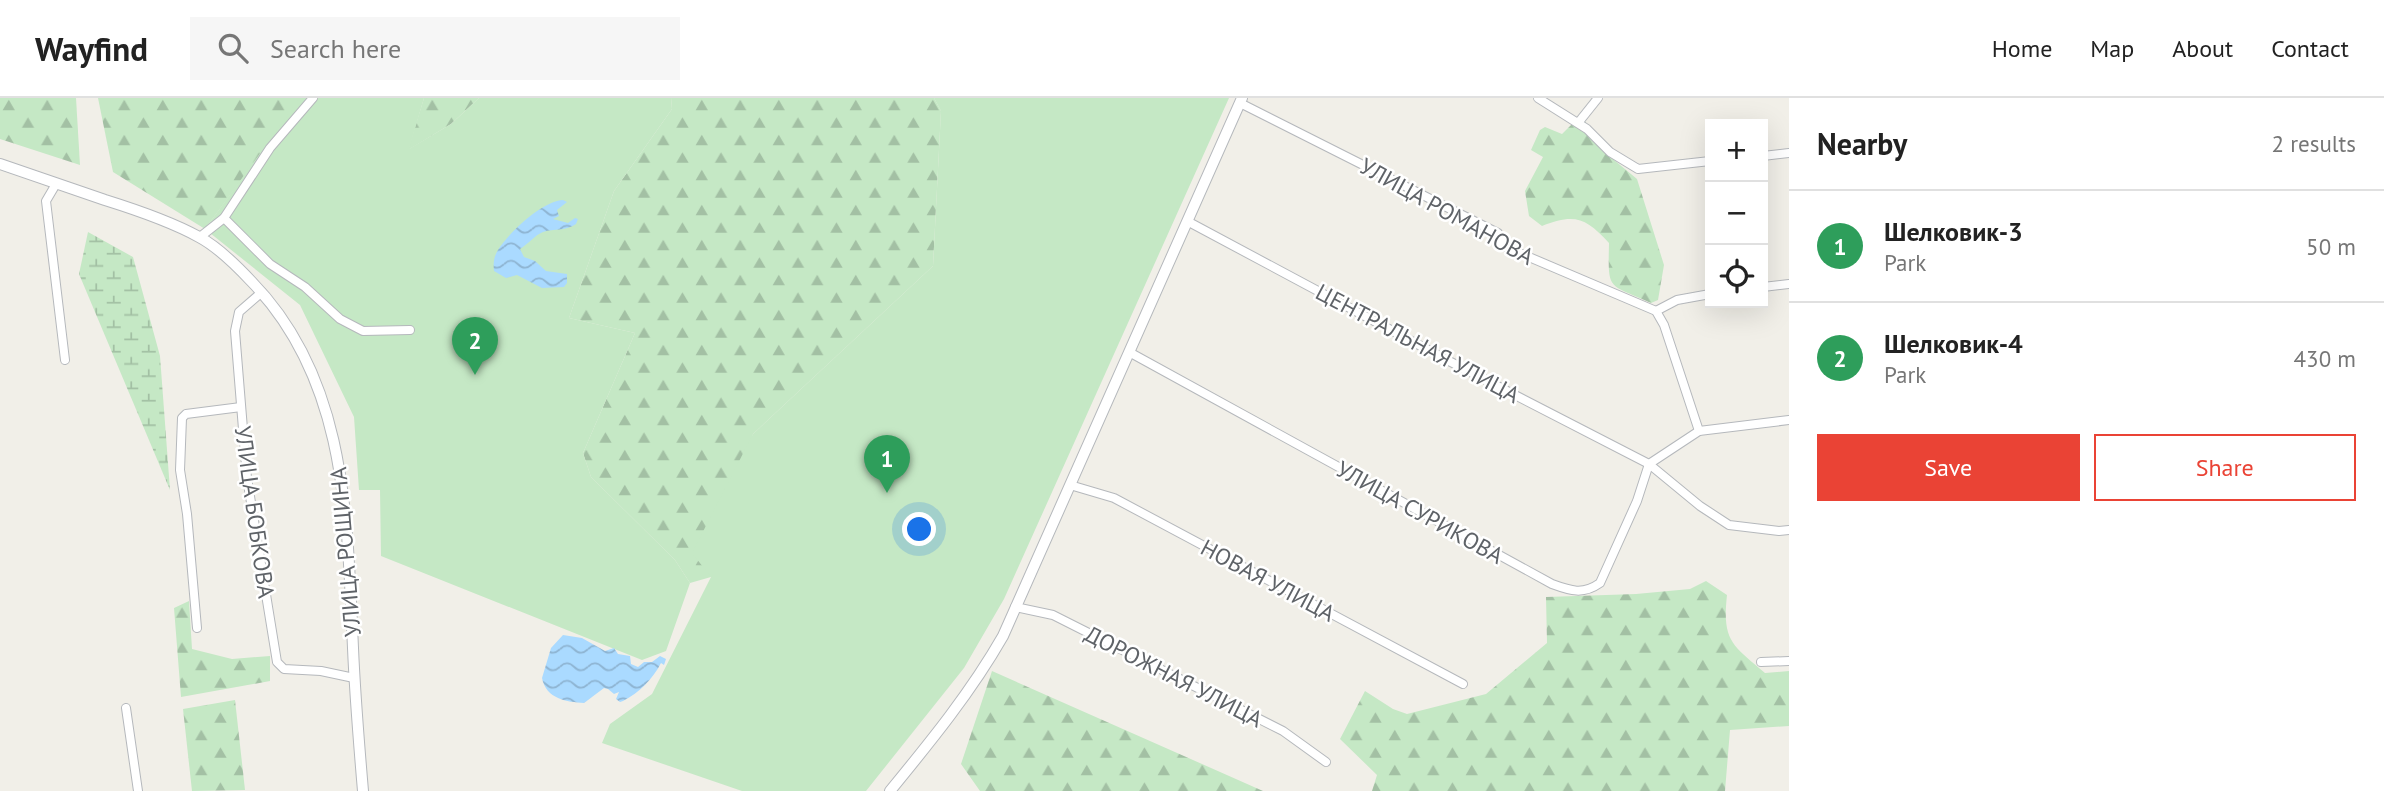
<!DOCTYPE html>
<meta charset="utf-8">
<style>
:root{--surface:#fff;--page:#f6f6f6;--text:#222;--muted:#767676;--line:#e0e0e0;--accent:#ea4335}
body{margin:0;font-family:"PT Sans",sans-serif;background:var(--page);color:var(--text)}
.controls{position:absolute;right:21px;top:21px;display:grid;overflow:hidden;border-radius:0px;box-shadow:0 7px 28px #0002}
.controls button{width:63px;height:63px;display:grid;place-items:center;padding:0;border:0;border-bottom:2px solid var(--line);background:var(--surface);color:var(--text);font:35px sans-serif}
.you{position:absolute;left:920px;top:432px;width:24px;height:24px;margin:-18px;border:5px solid #fff;border-radius:50%;background:#1a73e8;box-shadow:0 0 0 10px #1a73e833}
.badge{display:grid;place-items:center;width:46px;height:46px;border-radius:50%;background:var(--accent);color:#fff;font-size:23px;font-weight:700}
.pin{position:absolute;translate:-50% -58px;filter:drop-shadow(0 2px 4px #0008)}
.pin::after{content:'';position:absolute;top:37px;width:24px;height:21px;background:inherit;clip-path:polygon(0 0,100% 0,50% 100%)}
.list{margin:0;padding:0;list-style:none}
h2{display:flex;justify-content:space-between;align-items:center;height:91px;margin:0;padding:0 28px;font-size:30px}
h2 small{font-size:23px;font-weight:400;color:var(--muted)}
.list li{display:grid;grid-template-columns:46px 1fr auto;gap:21px;align-items:center;box-sizing:border-box;height:112px;padding:0 28px;border-top:2px solid var(--line)}
.list b{display:block;font-size:26px;white-space:nowrap}
.list p{margin:0;font-size:23px;white-space:nowrap;color:var(--muted)}
.list em{font-size:23px;font-style:normal;color:var(--muted)}
.actions{display:flex;gap:14px;padding:21px 28px}
.actions a{flex:1;padding:16px 0;border:2px solid var(--accent);border-radius:0px;text-align:center;font-size:24px;color:var(--accent)}
.actions .main{background:var(--accent);color:#fff}
.icon{flex:none;width:38px;height:38px;fill:none;stroke:currentColor;stroke-width:2;stroke-linecap:round;stroke-linejoin:round}
.map{position:relative;flex:none;width:1789px;height:693px;overflow:hidden}
header{display:flex;align-items:center;gap:42px;box-sizing:border-box;height:98px;padding:0 35px;background:var(--surface);border-bottom:2px solid var(--line)}
header strong{font-size:33px}
nav{display:flex;gap:38px;margin-inline-start:auto;font-size:24px}
.search{width:490px;height:63px;background:var(--page);display:flex;align-items:center;gap:18px;box-sizing:border-box;padding:0 24px;border-radius:0px;color:var(--muted);font-size:26px}
main{display:flex}
aside{flex:1;background:var(--surface)}
.map>svg:first-child{display:block}
</style>
<header>
<strong>Wayfind</strong>
<div class="search"><svg class="icon" aria-label="search" viewBox="0 0 24 24"><circle cx="10" cy="10" r="6"/><path d="M15 15l6 6"/></svg>Search here</div>
<nav><a>Home</a><a>Map</a><a>About</a><a>Contact</a></nav>
</header>
<main>
<div class="map">
<svg width="1789" height="693" viewBox="0 0 1789 693">
<defs>
<pattern id="forest-firs" width="22" height="20" patternUnits="userSpaceOnUse" patternTransform="scale(1.75)"><rect width="22" height="20" fill="#c5e8c5"/><path d="M5 1l3.5 6h-7zM16 11l3.5 6h-7z" fill="#a3c0a4"/></pattern>
<pattern id="wetland-marsh" width="20" height="14" patternUnits="userSpaceOnUse" patternTransform="scale(1.75)"><rect width="20" height="14" fill="#c5e8c5"/><path d="M1 5h8M5 5V1M11 12h8M15 12V8" fill="none" stroke="#a3c0a4"/></pattern>
<pattern id="water-waves" width="16" height="10" patternUnits="userSpaceOnUse" patternTransform="scale(1.75)"><rect width="16" height="10" fill="#aadaff"/><path d="M0 5q4-4 8 0t8 0" fill="none" stroke="#8eb4d2"/></pattern>
</defs>
<rect width="100%" height="100%" fill="#f1efe8"/>
<!-- forest -->
<g fill="url(#forest-firs)">
<polygon points="0,0 76,0 80,67 0,41"/>
<polygon points="98,0 300,0 301,1 205,131 113,74"/>
<polygon points="424,0 479,0 451,26 408,52"/>
<polygon points="671,0 934,0 941,13 933,168 753,336 711,479 690,485 675,462 591,379 583,355 635,235 569,220 614,93 672,11"/>
<path d="M1584,22L1614,62L1637,81L1664,167L1658,202L1651,205C1607,185 1608,194 1609,145C1586,120 1575,115 1542,128L1529,118L1525,93L1543,59L1531,52L1540,32L1545,29L1562,36L1575,23Z"/>
<path d="M1706,483L1727,497C1722,543 1732,547 1765,575L1789,573V628L1730,632L1725,693H1372L1377,677L1340,641L1365,593L1393,611L1407,616L1486,596L1547,545L1546,499L1636,496L1690,491Z"/>
<polygon points="189,503 192,551 232,561 270,558 270,583 181,599 174,510"/>
<polygon points="992,573 1263,693 1264,693 980,693 961,666"/>
<polygon points="235,602 245,692 192,693 183,611"/>
</g>
<!-- wetland -->
<polygon fill="url(#wetland-marsh)" points="88,134 133,159 160,258 170,392 79,176"/>
<!-- garden -->
<g fill="#c5e8c5">
<polygon points="300,0 424,0 409,51 451,26 479,0 671,0 672,11 614,93 569,220 635,235 583,355 591,379 675,462 690,485 666,553 642,562 381,458 380,392 359,392 354,319 300,207 205,131"/>
<polygon points="934,0 1229,0 1004,501 964,570 866,693 742,693 602,645 610,626 652,596 711,479 692,455 753,336 933,168 941,13"/>
</g>
<!-- water -->
<g fill="url(#water-waves)">
<path d="M563,102L567,104L557,112L559,118L553,121L568,125L575,120L578,121L576,126C564,134 555,130 543,134C535,137 527,147 520,151L524,159L535,163L546,173L567,176V185L564,189L542,190L517,177L506,180L494,173C493,165 494,158 498,152C508,135 544,102 563,102Z"/>
<path d="M563,537L582,540L605,553L614,550L618,556L630,558L631,566L638,569L644,564H652L660,558L666,561L664,567L661,565C652,582 640,594 623,603L620,604L616,601L619,594L614,596L608,591L604,590L584,605C567,604 546,601 542,580L551,550Z"/>
</g>
<g fill="none" stroke-linecap="round" stroke-linejoin="round">
<!-- minor casing -->
<g stroke="#b5b8bc" stroke-width="10">
<g id="minor">
<polyline points="313,0 270,50 224,120 270,166 305,189 340,221 363,233 410,232"/>
<polyline points="1538,0 1587,31 1610,54 1638,71 1710,63"/>
<polyline points="1240,5 1498,135 1503,148 1656,213 1664,227 1699,333"/>
<polyline points="1578,25 1598,0"/>
<polyline points="1763,58 1789,55"/>
<polyline points="56,86 46,103 65,262"/>
<polyline points="1187,123 1447,262 1649,366 1700,408 1729,427 1779,433 1789,432"/>
<polyline points="200,139 224,120"/>
<polyline points="1763,189 1789,186"/>
<polyline points="262,194 239,214 235,233 247,380 277,564 284,571 321,573 354,580"/>
<polyline points="1656,213 1677,202 1710,196"/>
<path d="M1129,254L1552,486C1571,493 1583,497 1600,485L1637,403L1649,366"/>
<polyline points="1649,366 1699,333 1789,322"/>
<polyline points="1070,387 1114,400 1463,586"/>
<polyline points="1015,509 1053,517 1283,633 1326,664"/>
<polyline points="197,530 187,416 180,372 182,320 186,316 241,309"/>
<polyline points="1761,564 1789,563"/>
<polyline points="126,610 138,693"/>
</g>
</g>
<!-- tertiary casing -->
<g stroke="#b5b8bc" stroke-width="12">
<g id="tertiary">
<path d="M0,66C35,78 70,90 105,102C137,112 170,123 199,139C218,149 236,167 251,183C348,282 347,421 353,550C355,598 359,646 363,693"/>
<path d="M890,693C931,643 971,594 1003,538L1242,0"/>
</g>
</g>
<!-- minor -->
<use href="#minor" stroke="#fff" stroke-width="8"/>
<!-- tertiary -->
<use href="#tertiary" stroke="#fff" stroke-width="10"/>
</g>
<g text-anchor="middle" dominant-baseline="central" stroke-width="5" stroke-linejoin="round" paint-order="stroke">
<!-- street labels -->
<g font-size="23" fill="#5f6368" stroke="#fff">
<text transform="translate(1447 113) rotate(29)">УЛИЦА РОМАНОВА</text>
<text transform="translate(1418 245) rotate(28)">ЦЕНТРАЛЬНАЯ УЛИЦА</text>
<text transform="translate(255 414) rotate(82)">УЛИЦА БОБКОВА</text>
<text transform="translate(1420 414) rotate(29)">УЛИЦА СУРИКОВА</text>
<text transform="translate(345 454) rotate(-95)">УЛИЦА РОЩИНА</text>
<text transform="translate(1268 482) rotate(28)">НОВАЯ УЛИЦА</text>
<text transform="translate(1174 578) rotate(27)">ДОРОЖНАЯ УЛИЦА</text>
</g>
</g>
</svg>
<div class="controls">
<button>+</button>
<button>−</button>
<button><svg class="icon" aria-label="locate" viewBox="0 0 24 24"><circle cx="12" cy="12" r="6"/><path d="M12 2v4M12 18v4M2 12h4M18 12h4"/></svg></button>
</div>
<div class="you"></div>
<div class="pin badge" style="left:887px;top:395px;background:#2e9e5b">1</div>
<div class="pin badge" style="left:475px;top:277px;background:#2e9e5b">2</div>
</div>
<aside>
<h2>Nearby<small>2 results</small></h2>
<ul class="list">
<li><span class="badge" style="background:#2e9e5b">1</span><div><b>Шелковик-3</b><p>Park</p></div><em>50 m</em></li>
<li><span class="badge" style="background:#2e9e5b">2</span><div><b>Шелковик-4</b><p>Park</p></div><em>430 m</em></li>
</ul>
<div class="actions"><a class="main">Save</a><a>Share</a></div>
</aside>
</main>
